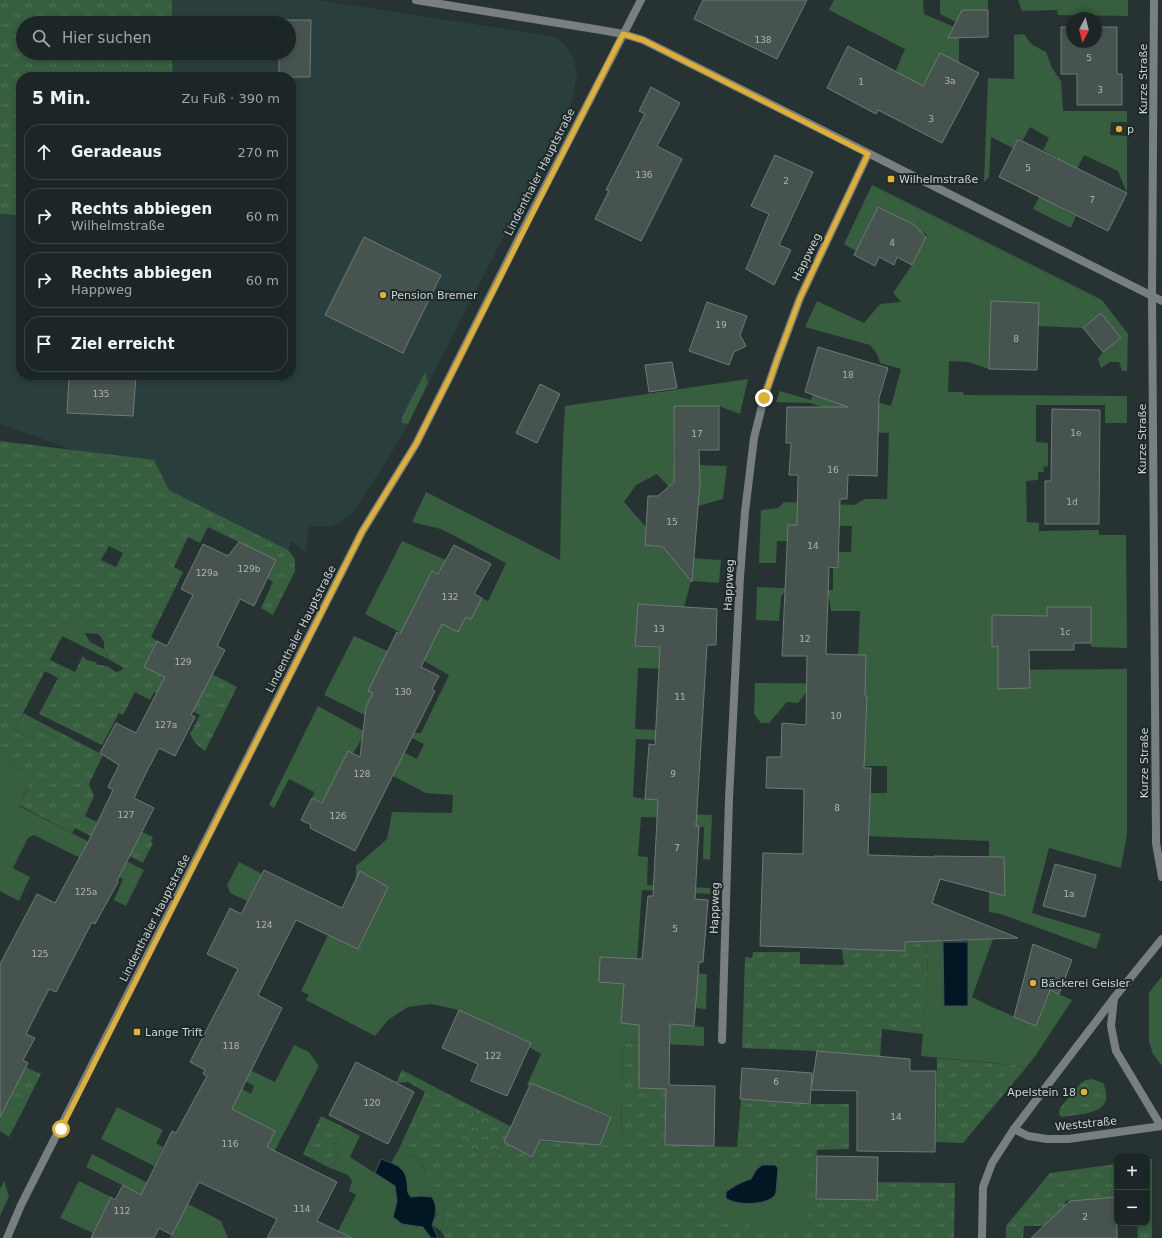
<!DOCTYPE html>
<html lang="de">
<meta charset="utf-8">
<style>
:root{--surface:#1d2626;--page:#2a3232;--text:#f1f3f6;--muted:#a0a5a7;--line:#3b4343}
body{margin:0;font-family:"DejaVu Sans",sans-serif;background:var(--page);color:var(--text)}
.controls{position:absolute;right:12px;bottom:12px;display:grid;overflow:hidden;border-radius:8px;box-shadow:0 2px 6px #0003}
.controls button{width:36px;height:36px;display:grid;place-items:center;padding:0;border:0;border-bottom:1px solid var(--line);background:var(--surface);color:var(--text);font:20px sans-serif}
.compass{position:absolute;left:1066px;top:12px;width:36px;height:36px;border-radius:50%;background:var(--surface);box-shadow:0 2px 6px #0003;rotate:187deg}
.stop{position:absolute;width:12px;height:12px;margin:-9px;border:3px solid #dfb034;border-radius:50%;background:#fff}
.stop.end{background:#dfb034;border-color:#fff;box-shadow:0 1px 4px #0008}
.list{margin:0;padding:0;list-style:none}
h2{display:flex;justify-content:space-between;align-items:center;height:52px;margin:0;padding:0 16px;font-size:17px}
h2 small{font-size:13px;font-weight:400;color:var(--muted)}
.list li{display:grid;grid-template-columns:26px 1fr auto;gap:12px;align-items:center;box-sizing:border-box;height:56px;margin:0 8px 8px;padding:0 8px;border:1px solid var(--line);border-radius:16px}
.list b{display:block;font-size:15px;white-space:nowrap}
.list p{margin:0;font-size:13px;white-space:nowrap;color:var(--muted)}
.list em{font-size:13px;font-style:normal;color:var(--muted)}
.icon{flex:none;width:22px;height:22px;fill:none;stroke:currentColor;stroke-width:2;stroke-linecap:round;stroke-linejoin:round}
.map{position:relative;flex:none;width:1162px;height:1238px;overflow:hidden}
.search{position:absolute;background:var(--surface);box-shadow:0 2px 6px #0003;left:16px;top:16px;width:280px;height:44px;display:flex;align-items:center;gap:10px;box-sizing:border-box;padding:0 14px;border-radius:22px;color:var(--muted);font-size:15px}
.panel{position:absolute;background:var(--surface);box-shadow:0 2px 6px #0003;left:16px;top:72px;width:280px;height:308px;border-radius:16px}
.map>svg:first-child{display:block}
</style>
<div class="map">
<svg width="1162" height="1238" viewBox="0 0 1162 1238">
<defs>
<pattern id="grass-tufts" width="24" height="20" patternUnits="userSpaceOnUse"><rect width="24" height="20" fill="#365e3f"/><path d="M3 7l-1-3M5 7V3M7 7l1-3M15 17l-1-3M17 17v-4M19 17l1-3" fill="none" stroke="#52745a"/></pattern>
<pattern id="park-crowns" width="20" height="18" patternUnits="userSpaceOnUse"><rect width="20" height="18" fill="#365e3f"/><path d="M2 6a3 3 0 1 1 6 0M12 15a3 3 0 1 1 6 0" fill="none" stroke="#52745a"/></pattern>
</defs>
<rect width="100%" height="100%" fill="#273332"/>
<!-- built -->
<polygon fill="#293e3d" points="172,0 318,0 556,37 565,45 574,59 577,75 574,92 570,106 408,424 386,462 353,513 337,524 323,527 309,526 306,553 292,541 288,550 169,490 153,478 0,424 0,214 21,215 21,375 291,375 291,77 173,77 172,53 289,53 289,23 172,23"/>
<!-- grass -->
<g fill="url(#grass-tufts)" fill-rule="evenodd">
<polygon points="0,0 172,0 172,23 23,23 23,53 172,53 173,77 21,77 21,215 0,214"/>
<path d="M0,441L154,460L169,490L288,550L295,559V571L273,615L261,608L273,582L267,578L276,560L208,527L200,543L188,537L174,567L183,572L151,637L157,641L144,667L201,696L212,674L237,687L205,751L195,743L190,734L200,715L154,692L150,700L135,692L123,715L119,713L102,745L39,714L58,678L45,671L14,730L28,738L32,737L37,727L57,738L63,734L103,755L89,784L94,796L85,816L97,822L95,827L134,847L142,832L153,837L151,841L153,843L143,863L75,828L72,833L19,805C22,799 26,792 28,785C31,771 10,765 0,759ZM109,546L123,553L116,567L101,560ZM70,621L85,633L98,634L101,637L104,642V649L110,660L124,668L120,671L116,672L107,666L98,665L95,662L86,660L83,656L75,672L50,660Z"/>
<polygon points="906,912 924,913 928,972 923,1034 882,1029 880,1057 817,1051 742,1048 745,957 752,958 753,952 800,952 800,964 844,965 842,949 905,950"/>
<polygon points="623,1042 639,1043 639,1088 666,1089 665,1145 737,1147 741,1099 810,1104 849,1104 849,1149 817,1150 816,1199 877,1200 877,1182 955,1183 954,1238 445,1238 441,1231 445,1213 442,1201 429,1182 423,1165 416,1158 398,1151 425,1092 408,1082 396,1083 402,1070 477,1109 460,1143 494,1161 504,1142 532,1157 539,1141 621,1145"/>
<polygon points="937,1058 1022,1066 1025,1069 963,1143 936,1142"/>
<polygon points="26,1067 41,1074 23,1110 0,1098 0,1081 14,1089"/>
<path d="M1092,1079L1103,1083C1117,1114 1084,1113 1063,1117L1060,1116L1059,1113L1060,1108L1081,1083L1086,1080Z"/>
<polygon points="321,1116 345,1128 334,1146 340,1158 328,1167 303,1154"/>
<polygon points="1147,1159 1152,1159 1152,1238 1138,1238 1137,1223 1147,1223"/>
<polygon points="1117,1164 1117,1197 1065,1201 1066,1214 1055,1215 1051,1219 1051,1226 1024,1226 1023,1238 1006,1238 1006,1226 1050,1173"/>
</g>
<!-- park -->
<polygon fill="url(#park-crowns)" points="477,1109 512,1127 494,1161 460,1143"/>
<!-- garden -->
<g fill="#365e3f">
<polygon points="834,0 923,0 924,14 959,29 959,63 921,89 896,76 898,72 896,70 905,49 829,10"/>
<polygon points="940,0 988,0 988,10 962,10 962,25 940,14"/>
<polygon points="1018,0 1128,0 1128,16 1058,15 1057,10 1022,11"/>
<polygon points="1024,34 1031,44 1046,52 1052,68 1061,81 1063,111 1127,111 1127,122 1111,122 1110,135 1127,136 1127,193 1118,171 1084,155 1058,207 1076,216 1071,228 1033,209 1058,158 1043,150 1049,138 1030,127 1023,140 1018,138 1013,148 991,137 989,177 984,182 988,78 1014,79 1014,35"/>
<polygon points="872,185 1102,300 1128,334 1127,371 1122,371 1119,362 1110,362 1101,368 1098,359 1103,352 1121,338 1101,313 1083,328 1038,326 1039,303 991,301 989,369 968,362 949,361 948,392 963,392 964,395 1127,396 1127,423 1105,423 1105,405 1036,405 1036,442 1048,443 1048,466 1043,467 1044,472 1038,472 1038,480 1026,481 1027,522 1039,523 1039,531 1099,530 1099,535 1126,535 1127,648 1091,647 1091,607 1047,607 1047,625 1015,634 1015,615 992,615 992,646 999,646 998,670 1127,669 1127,833 1121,868 1049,848 1032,913 1101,934 1096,949 1001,914 989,912 989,841 815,834 870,793 887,793 887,766 864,766 818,746 865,748 867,696 806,693 798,703 787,702 769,723 761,723 754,714 755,683 865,684 866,655 858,655 860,611 831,611 829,598 823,593 784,592 781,597 779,621 756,620 757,587 833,590 833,568 838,567 839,552 851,552 852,526 788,525 788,541 777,541 776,563 759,563 761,510 778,508 784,502 854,505 865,499 887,499 889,433 836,431 829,409 810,403 776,402 780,391 811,400 816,385 891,406 901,369 880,363 877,354 870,345 805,327 817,301 864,323 880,304 901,302 893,293 912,265 927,235 913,227 913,224 879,207 856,251 844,244"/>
<polygon points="425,372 428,383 408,424 402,423 402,417"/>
<polygon points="748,379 740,414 719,406 674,406 673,464 727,466 723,499 698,506 679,498 657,474 636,485 624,502 646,527 645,545 664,548 671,557 721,560 719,583 691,581 684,607 638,604 635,646 681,649 700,670 638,668 635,729 658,730 657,740 636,739 633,797 645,799 693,803 693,814 712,815 710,860 703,859 704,827 678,825 679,818 641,817 638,856 648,857 647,885 710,888 710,894 642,890 637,959 600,957 599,982 645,985 646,970 707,974 706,1009 623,1001 621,1023 669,1028 669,1024 704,1027 704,1046 623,1042 621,1145 600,1145 611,1116 556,1094 554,1097 527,1085 541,1054 529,1047 530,1042 459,1010 431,1004 408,1007 388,1020 375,1036 306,1000 309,995 301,991 328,935 358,949 388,887 356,879 356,866 387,839 392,812 452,813 453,795 426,793 383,771 393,747 417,759 424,744 324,695 354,636 392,653 369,691 373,693 366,707 413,730 412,733 421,733 449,675 424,661 430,648 365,614 402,541 446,560 438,573 432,571 420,595 417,611 458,632 466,617 471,619 482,598 488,601 506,563 441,529 412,522 426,492 560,560 562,461 565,406"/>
<polygon points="70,621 83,626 83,630 90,642 104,649 110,660 62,636"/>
<polygon points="318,706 378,739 375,744 362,738 353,754 348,751 324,803 312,798 314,792 289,779 274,808 269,805"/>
<polygon points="23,713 63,734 57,738 37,727 32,737 28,738 14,730"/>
<path d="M0,759C10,765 31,771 28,785C26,792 21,799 19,806L144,870L126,906L114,900L123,879L34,835L28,838L13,868L30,877L19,901L0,891Z"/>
<polygon points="239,862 262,874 247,901 230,893 227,885"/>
<polygon points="924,913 938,940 943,942 944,1006 968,1005 968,940 993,939 972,997 992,1007 1036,1026 1050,990 1072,1000 1036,1055 1025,1069 1022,1066 921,1056 928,972"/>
<polygon points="1162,976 1162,1066 1153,1054 1149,1042 1149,993"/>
<polygon points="294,1045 309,1052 319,1066 261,1177 253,1174 275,1131 230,1108 241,1088 251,1094 254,1086 245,1081 250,1070 275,1082"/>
<polygon points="0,1098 23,1110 9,1137 0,1131"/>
<polygon points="117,1107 163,1130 156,1143 163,1147 154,1166 101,1139"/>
<polygon points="345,1128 360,1136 350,1157 395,1186 397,1201 394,1217 412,1226 423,1227 431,1238 352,1238 338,1231 356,1195 349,1191 352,1181 348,1175 328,1167 340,1158 334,1146"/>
<polygon points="398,1151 416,1158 423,1165 429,1182 442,1200 445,1213 441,1231 432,1225 437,1214 421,1196 411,1197 407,1192 407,1182 399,1166 391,1163"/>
<polygon points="92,1154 221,1221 228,1238 170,1238 182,1215 86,1167"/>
<path d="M745,1157L809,1158L808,1232L784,1231L782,1238L762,1234L719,1206C715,1177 723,1173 745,1157Z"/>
<polygon points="4,1181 9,1196 0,1216 0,1189"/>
<polygon points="79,1181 111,1197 93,1233 60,1218"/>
</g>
<!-- water -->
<g fill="#021724" stroke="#3f5058">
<polygon points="943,942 968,942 968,1006 944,1006"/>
<path d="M381,1159C394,1164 405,1166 407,1182C408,1190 406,1191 411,1197L421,1196L432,1197C438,1208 436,1214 432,1225L438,1238H431L423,1227L402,1224L393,1217L397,1201L395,1186L375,1173Z"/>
<path d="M762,1165H775L778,1168L776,1193C771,1206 735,1206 726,1198V1192C734,1186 741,1182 751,1179L756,1170Z"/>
</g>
<!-- building -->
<g fill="#47534f" stroke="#6e7a76">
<polygon points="703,0 807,0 777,59 694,19"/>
<polygon points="962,10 988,10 988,37 948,38"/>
<polygon points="279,20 311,20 310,77 279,77 279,53 289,53 289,23 279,23"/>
<polygon points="1061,27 1072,27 1072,42 1096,42 1096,27 1117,27 1117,74 1122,74 1122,105 1077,105 1077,74 1061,74"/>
<polygon points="848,46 923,86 940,53 979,73 942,143 878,110 876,114 827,88"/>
<polygon points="651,87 680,103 657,146 682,159 641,241 595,219 609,191 606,190 645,114 639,111"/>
<polygon points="1018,139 1127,193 1108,231 999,177"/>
<polygon points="775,155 813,172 779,245 791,250 774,285 746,269 769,214 751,206"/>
<polygon points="878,207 913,224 926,237 912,265 897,257 894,265 879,257 875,266 854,255"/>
<polygon points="364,237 441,275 403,353 325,315"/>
<polygon points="991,301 1039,303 1037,370 989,369"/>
<polygon points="707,302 747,316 740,335 746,346 734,352 729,365 689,351"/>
<polygon points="1101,313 1121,338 1103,352 1083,328"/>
<polygon points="818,347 888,368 879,398 877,476 848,475 847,499 840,499 838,568 829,567 826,654 866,655 865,696 867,696 864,768 871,768 868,855 934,857 934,856 1004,857 1005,896 940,879 932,903 1018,938 905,942 905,951 760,946 763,853 803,854 804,789 766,788 767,757 781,757 782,723 806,725 807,656 782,656 788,525 797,525 798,475 789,475 791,443 786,443 787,407 848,407 805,392"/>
<polygon points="672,362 677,388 649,392 645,365"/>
<polygon points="69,375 136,375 133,416 67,413"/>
<polygon points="540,384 560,394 537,443 516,433"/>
<polygon points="674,406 719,406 719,450 699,450 700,483 692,582 663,547 645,545 648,496 658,496 674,482"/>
<polygon points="1052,409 1100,410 1099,524 1045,524 1045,481 1051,481"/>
<polygon points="239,542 276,560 254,606 240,599 217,646 225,650 191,715 195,717 175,756 159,748 145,775 134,798 154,808 117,881 118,882 95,924 92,922 56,992 49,989 26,1034 35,1038 23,1060 28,1063 0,1117 0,964 37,894 55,903 89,840 113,790 108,787 119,765 100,753 116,723 136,733 165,677 144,667 157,641 167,646 193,595 181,589 203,544 228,556"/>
<polygon points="454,545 491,564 474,594 482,598 471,619 466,617 458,632 442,624 421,667 439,676 432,689 435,691 355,851 310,828 311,825 301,820 312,798 322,803 348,751 360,757 366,707 373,693 368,691 397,632 400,634 432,571 438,574"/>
<polygon points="638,604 717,609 716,645 707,645 696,826 699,826 695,899 708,900 703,962 699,962 694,1026 670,1024 669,1085 715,1086 714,1146 665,1145 666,1089 639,1088 639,1025 621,1023 624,984 599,982 600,957 642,959 648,896 653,896 658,800 645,799 649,744 655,745 660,647 635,646"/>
<polygon points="1047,607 1091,607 1091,643 1074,643 1074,650 1029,650 1030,688 998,689 998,646 992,647 992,615 1047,616"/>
<polygon points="1055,864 1096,875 1085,917 1043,906"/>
<polygon points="264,870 342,908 360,871 388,887 358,949 296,920 258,995 282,1008 232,1109 275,1131 267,1147 337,1182 317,1221 352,1238 267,1238 277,1219 199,1182 172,1235 159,1228 154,1238 91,1238 111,1197 115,1200 123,1185 141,1195 172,1131 176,1133 207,1076 203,1074 205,1070 190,1062 238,969 207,954 230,908 241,914"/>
<polygon points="1033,944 1072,960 1059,994 1050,990 1036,1026 1014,1017"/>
<polygon points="459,1010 531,1043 507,1096 471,1081 478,1064 442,1048"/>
<polygon points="817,1051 910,1059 910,1071 936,1071 935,1152 857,1151 857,1091 811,1090"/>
<polygon points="356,1062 414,1092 388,1144 329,1115"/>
<polygon points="742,1068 812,1073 810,1104 740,1099"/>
<polygon points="531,1083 611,1117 600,1145 540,1140 532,1157 504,1142"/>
<polygon points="817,1156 878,1157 877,1200 816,1199"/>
<polygon points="1117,1197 1117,1238 1031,1238 1070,1201"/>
</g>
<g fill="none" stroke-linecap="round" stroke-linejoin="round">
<!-- minor -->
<g stroke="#797f80" stroke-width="8">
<polyline points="416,0 601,30 623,34 643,40 1162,301"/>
<polyline points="1154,0 1152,296 1156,834 1156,843 1162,877"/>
<polyline points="1114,998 1111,1026 1116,1051 1161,1126"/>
<polyline points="722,1040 729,799 740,577 745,512 754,438 764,398 777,360 800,298 868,154"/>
<polyline points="1014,1129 1028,1136 1047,1139 1068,1139 1162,1126"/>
<polyline points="982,1238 983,1187 992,1163 1014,1129 1114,998 1162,939"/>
</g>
<!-- tertiary -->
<polyline stroke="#797f80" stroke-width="8" points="7,1238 21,1205 362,532 416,444 529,218 641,0"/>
</g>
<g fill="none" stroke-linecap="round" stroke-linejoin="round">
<!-- route -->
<polyline stroke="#dfb034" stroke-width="5" points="61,1129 362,532 416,444 623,34 643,40 868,154 800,298 777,360 764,398"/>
</g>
<!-- markers -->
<g fill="#dfb034" stroke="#1d2928" stroke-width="1.5">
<circle cx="1119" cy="129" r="4"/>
<rect x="887" y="175" width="8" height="8" rx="2"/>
<circle cx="383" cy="295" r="4"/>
<circle cx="1033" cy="983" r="4"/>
<rect x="133" y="1028" width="8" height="8" rx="2"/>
<circle cx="1084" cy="1092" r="4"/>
</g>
<g text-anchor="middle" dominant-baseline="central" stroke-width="4" stroke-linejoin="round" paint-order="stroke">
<!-- number labels -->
<g font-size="9" fill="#abb4b2">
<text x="763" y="40">138</text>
<text x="1089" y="58">5</text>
<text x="950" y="81">3a</text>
<text x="861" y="82">1</text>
<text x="1100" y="90">3</text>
<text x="931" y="119">3</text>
<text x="1028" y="168">5</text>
<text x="644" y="175">136</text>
<text x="786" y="181">2</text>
<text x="1092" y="200">7</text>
<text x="892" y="243">4</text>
<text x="721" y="325">19</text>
<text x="1016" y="339">8</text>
<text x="848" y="375">18</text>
<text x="101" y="394">135</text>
<text x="1076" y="433">1e</text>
<text x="697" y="434">17</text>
<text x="833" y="470">16</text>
<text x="1072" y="502">1d</text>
<text x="672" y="522">15</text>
<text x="813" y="546">14</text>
<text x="249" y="569">129b</text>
<text x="207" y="573">129a</text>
<text x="450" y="597">132</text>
<text x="659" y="629">13</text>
<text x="1065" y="632">1c</text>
<text x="805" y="639">12</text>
<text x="183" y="662">129</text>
<text x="403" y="692">130</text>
<text x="680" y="697">11</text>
<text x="836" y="716">10</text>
<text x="166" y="725">127a</text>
<text x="362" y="774">128</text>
<text x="673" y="774">9</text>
<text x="837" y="808">8</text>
<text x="126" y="815">127</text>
<text x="338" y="816">126</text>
<text x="677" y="848">7</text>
<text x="86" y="892">125a</text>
<text x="1069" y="894">1a</text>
<text x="264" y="925">124</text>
<text x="675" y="929">5</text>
<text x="40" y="954">125</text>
<text x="231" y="1046">118</text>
<text x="493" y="1056">122</text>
<text x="776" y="1082">6</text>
<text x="372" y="1103">120</text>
<text x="896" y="1117">14</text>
<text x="230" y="1144">116</text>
<text x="302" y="1209">114</text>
<text x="122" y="1211">112</text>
<text x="1085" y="1217">2</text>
</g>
<!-- street labels -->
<g font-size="11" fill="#ccd4d3" stroke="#1d2928">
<text transform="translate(1143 79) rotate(-90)">Kurze Straße</text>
<text transform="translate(540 172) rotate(-63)">Lindenthaler Hauptstraße</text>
<text transform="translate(807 257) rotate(-64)">Happweg</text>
<text transform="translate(1142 439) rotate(-90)">Kurze Straße</text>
<text transform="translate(729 585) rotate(-87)">Happweg</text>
<text transform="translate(301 629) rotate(-63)">Lindenthaler Hauptstraße</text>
<text transform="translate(1144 763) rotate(-90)">Kurze Straße</text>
<text transform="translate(715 908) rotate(-88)">Happweg</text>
<text transform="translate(155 918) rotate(-63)">Lindenthaler Hauptstraße</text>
<text transform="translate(1086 1124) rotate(-6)">Weststraße</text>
</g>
<!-- poi labels -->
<g font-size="11" fill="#ccd4d3" stroke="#1d2928" text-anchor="start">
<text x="1127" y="129">p</text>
<text x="899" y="179">Wilhelmstraße</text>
<text x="391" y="295">Pension Bremer</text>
<text x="1041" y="983">Bäckerei Geisler</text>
<text x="145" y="1032">Lange Trift</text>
<text x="1076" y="1092" text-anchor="end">Apelstein 18</text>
</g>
</g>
</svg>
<div class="controls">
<button>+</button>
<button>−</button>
</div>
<svg class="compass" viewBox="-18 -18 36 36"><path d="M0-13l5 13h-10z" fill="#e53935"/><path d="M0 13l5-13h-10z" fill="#a0a5a7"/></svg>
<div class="stop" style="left:61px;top:1129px"></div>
<div class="stop end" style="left:764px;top:398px"></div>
<div class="search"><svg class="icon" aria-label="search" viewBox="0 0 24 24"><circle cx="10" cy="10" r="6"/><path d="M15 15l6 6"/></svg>Hier suchen</div>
<section class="panel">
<h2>5 Min.<small>Zu Fuß · 390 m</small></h2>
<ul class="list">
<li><svg class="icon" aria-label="ahead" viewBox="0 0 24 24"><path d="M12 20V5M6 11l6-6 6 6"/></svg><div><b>Geradeaus</b></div><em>270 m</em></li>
<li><svg class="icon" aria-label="right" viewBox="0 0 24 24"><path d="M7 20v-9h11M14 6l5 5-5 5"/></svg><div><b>Rechts abbiegen</b><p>Wilhelmstraße</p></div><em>60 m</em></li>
<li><svg class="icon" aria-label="right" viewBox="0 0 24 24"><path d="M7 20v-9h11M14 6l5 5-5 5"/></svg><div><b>Rechts abbiegen</b><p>Happweg</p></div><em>60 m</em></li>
<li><svg class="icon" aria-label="arrive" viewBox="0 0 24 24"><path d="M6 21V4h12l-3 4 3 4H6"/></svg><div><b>Ziel erreicht</b></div></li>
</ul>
</section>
</div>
